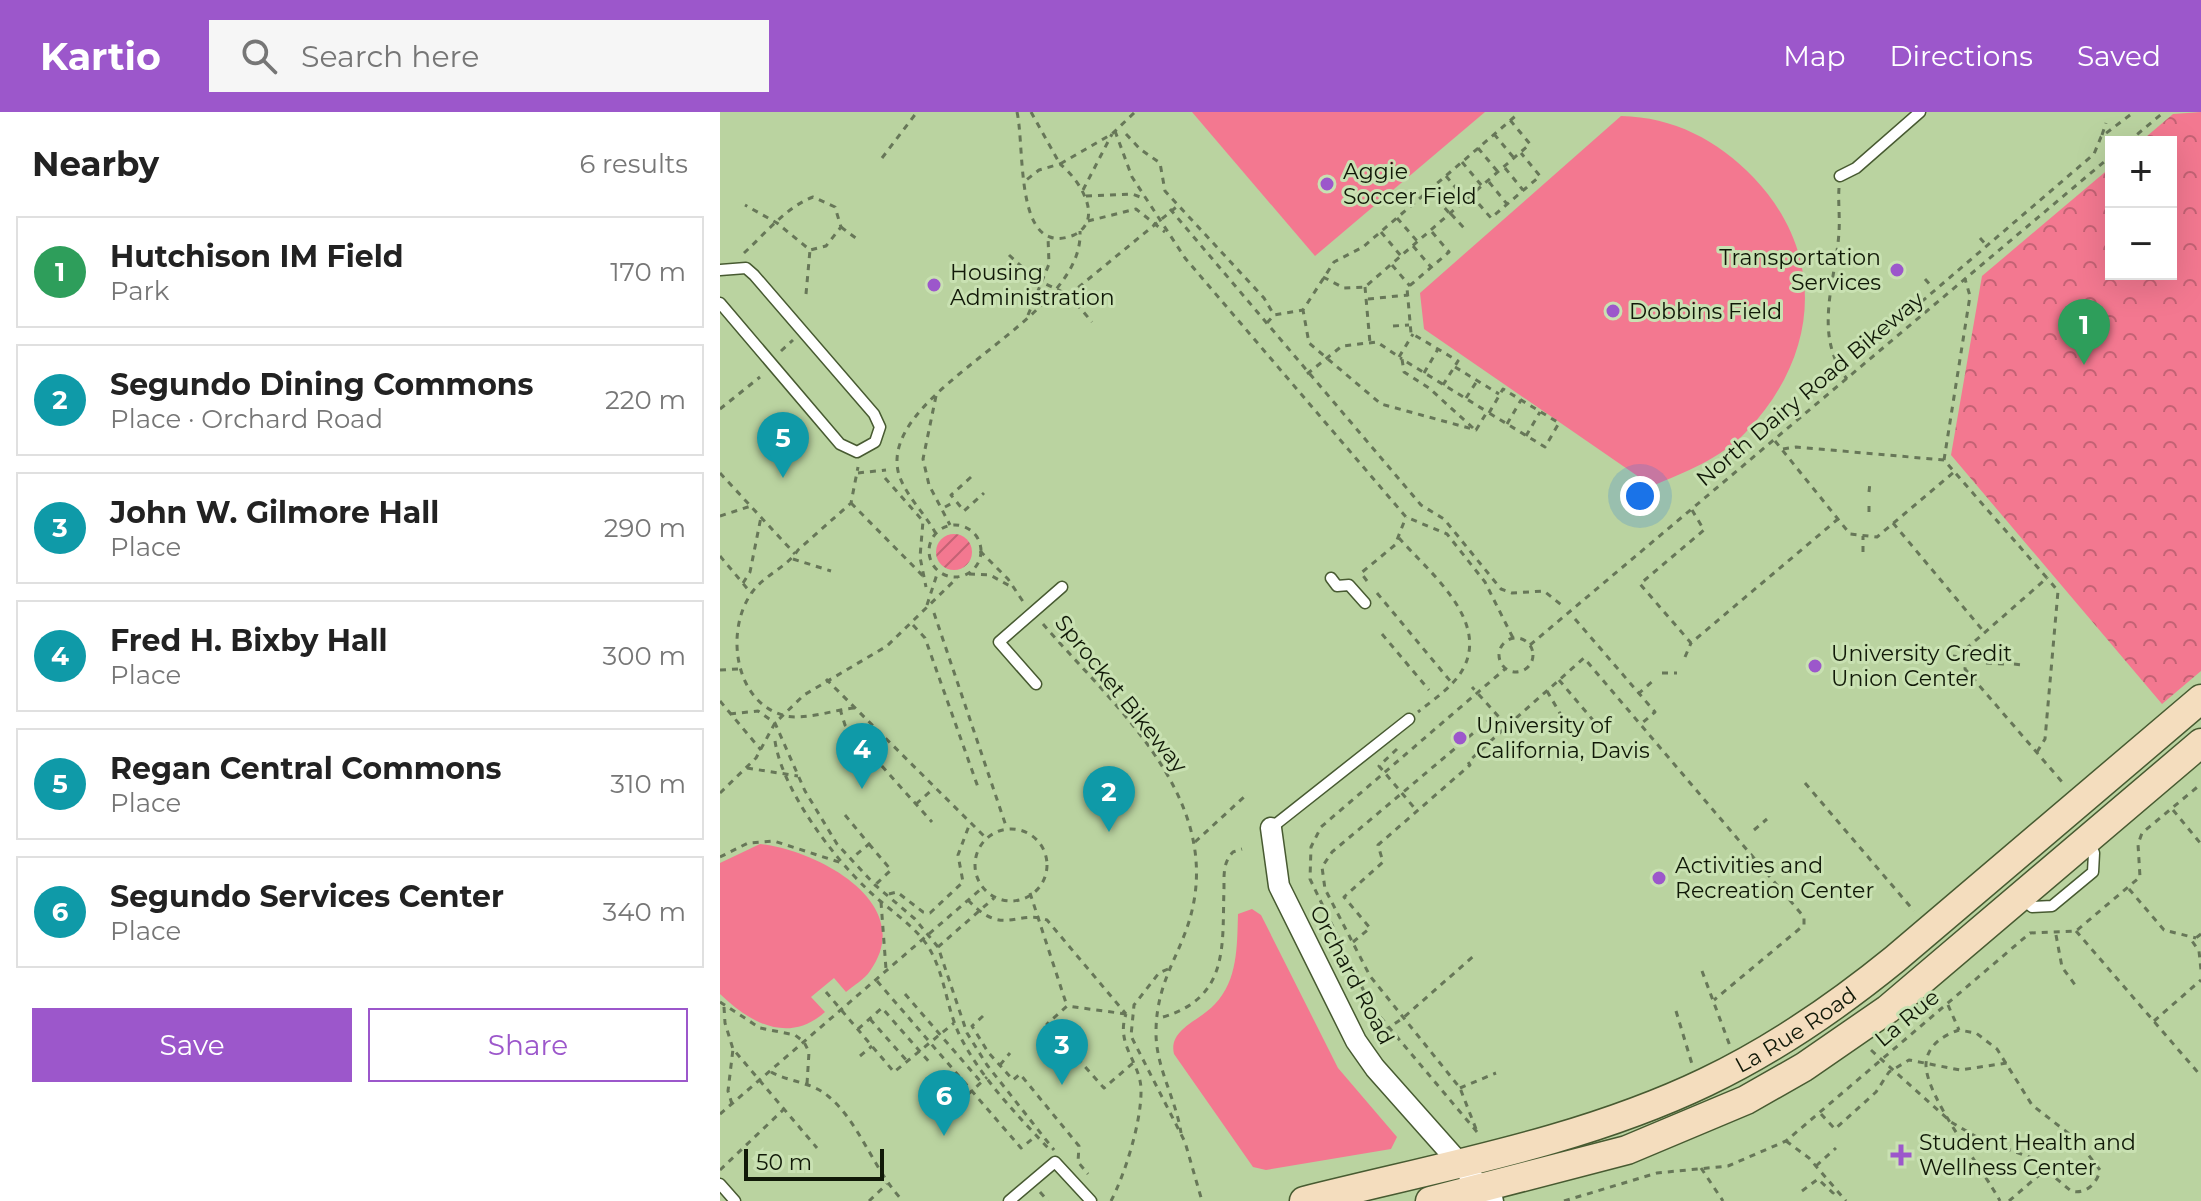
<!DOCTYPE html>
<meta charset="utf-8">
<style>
:root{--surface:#fff;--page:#f6f6f6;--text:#222;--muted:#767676;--line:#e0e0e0;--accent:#9c57cb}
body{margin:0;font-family:Montserrat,sans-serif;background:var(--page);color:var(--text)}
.controls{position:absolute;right:24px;top:24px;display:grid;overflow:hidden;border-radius:0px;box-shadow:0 8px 32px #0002}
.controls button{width:72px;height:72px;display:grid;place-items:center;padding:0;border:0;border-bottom:2px solid var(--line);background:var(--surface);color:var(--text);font:40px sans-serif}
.scale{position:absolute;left:24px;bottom:20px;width:140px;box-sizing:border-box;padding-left:8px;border:4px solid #111908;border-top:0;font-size:22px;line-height:28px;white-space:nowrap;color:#111908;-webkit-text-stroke:6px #c9e1b2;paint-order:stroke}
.you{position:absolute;left:920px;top:384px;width:28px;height:28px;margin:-20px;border:6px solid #fff;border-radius:50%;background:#1a73e8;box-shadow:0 0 0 12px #1a73e833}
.badge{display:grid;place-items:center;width:52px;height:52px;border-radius:50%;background:var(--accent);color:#fff;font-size:26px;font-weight:700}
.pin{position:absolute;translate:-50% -66px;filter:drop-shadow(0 2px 4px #0008)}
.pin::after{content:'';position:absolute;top:42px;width:28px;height:24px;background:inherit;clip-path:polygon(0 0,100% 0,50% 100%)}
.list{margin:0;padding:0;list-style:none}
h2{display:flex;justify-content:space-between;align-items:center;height:104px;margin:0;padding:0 32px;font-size:34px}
h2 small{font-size:26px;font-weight:400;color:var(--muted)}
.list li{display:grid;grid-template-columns:52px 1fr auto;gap:24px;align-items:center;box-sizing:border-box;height:112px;margin:0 16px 16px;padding:0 16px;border:2px solid var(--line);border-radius:0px}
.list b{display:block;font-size:30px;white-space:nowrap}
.list p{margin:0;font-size:26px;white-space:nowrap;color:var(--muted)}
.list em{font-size:26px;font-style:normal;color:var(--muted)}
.actions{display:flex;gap:16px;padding:24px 32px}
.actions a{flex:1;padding:18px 0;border:2px solid var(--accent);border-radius:0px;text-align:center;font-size:28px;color:var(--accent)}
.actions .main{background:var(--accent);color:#fff}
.icon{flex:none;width:44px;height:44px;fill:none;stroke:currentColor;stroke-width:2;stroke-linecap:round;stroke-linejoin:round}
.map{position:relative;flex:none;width:1481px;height:1089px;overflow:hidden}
header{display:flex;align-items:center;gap:48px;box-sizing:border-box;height:112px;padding:0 40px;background:var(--accent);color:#fff}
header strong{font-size:38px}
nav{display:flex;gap:44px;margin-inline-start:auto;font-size:28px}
.search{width:560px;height:72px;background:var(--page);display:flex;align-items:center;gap:20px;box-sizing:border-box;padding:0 28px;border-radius:0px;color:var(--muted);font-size:30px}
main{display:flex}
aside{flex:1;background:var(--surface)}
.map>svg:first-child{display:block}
</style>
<header>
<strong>Kartio</strong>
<div class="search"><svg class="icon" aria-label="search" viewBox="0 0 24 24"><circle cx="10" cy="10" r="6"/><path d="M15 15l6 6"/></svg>Search here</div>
<nav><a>Map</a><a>Directions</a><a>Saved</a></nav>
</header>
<main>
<aside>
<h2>Nearby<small>6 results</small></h2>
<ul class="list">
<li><span class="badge" style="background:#2e9e5b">1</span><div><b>Hutchison IM Field</b><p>Park</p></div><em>170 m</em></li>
<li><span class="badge" style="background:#0f9aa8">2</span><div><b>Segundo Dining Commons</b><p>Place · Orchard Road</p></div><em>220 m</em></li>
<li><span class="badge" style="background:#0f9aa8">3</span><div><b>John W. Gilmore Hall</b><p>Place</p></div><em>290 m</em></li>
<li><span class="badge" style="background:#0f9aa8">4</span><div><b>Fred H. Bixby Hall</b><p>Place</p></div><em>300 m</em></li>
<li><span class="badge" style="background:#0f9aa8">5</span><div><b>Regan Central Commons</b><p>Place</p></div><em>310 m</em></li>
<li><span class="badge" style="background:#0f9aa8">6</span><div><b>Segundo Services Center</b><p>Place</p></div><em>340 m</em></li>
</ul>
<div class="actions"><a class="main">Save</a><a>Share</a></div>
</aside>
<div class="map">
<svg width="1481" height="1089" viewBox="0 0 1481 1089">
<defs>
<pattern id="forest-crowns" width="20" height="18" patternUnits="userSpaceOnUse" patternTransform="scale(2)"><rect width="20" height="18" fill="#f37890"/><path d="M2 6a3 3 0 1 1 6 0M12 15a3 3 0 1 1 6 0" fill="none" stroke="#c36274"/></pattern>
<pattern id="garden-furrows" width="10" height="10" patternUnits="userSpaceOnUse" patternTransform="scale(2)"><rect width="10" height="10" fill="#f37890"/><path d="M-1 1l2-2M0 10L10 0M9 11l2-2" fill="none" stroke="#c36274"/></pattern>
</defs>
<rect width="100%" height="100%" fill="#c9e1b2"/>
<!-- built -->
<path fill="#bad3a0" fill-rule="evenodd" d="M0,0H1481V1089H0ZM1391,30H1451V162H1391Z"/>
<!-- grass -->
<g fill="#f37890">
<polygon points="472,0 765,0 595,144"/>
<path d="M901,4C953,5 998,28 1034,66C1108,144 1098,245 1026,320C1000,347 965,360 932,374L704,217L700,181Z"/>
<path d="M40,732C94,737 199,790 150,859C145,867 133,874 126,880L114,866L91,885L105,900C69,932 31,912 0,882V751Z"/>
<path d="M532,797L541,803L618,956L677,1025L671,1037L546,1058L533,1055L454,942C448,917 480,909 495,892C518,868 517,834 518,802Z"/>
</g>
<!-- forest -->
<polygon fill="url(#forest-crowns)" points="1481,0 1481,559 1442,592 1231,343 1262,164 1391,55 1391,162 1451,162 1451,30 1420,30 1453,2"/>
<!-- garden -->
<circle fill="url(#garden-furrows)" cx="234" cy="440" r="18"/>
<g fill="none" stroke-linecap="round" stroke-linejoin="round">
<!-- service casing -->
<g stroke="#475a31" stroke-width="13">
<g id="service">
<polyline points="1120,64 1136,56 1200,0"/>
<polyline points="0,158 26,156 34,163 154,302 160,315 155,330 137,340 120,332 0,191"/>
<polyline points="611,466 617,474 629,473 645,491"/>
<polyline points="316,572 279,530 342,475"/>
<polyline points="551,716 689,607"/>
<polyline points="1301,785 1312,795 1332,794 1373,760 1374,741 1368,730"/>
<polyline points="0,1072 15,1089"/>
<polyline points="289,1089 335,1050 371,1089"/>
</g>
</g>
<!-- minor casing -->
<g stroke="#475a31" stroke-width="23">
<polyline id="minor" points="551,716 559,774 636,929 655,956 773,1089"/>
</g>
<!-- secondary casing -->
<g stroke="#475a31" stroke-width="31">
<g id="secondary">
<path id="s1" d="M584,1089C719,1055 861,1030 986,970C1055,937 1116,895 1175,847L1481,587"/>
<polyline points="710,1089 907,1038 1026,988 1084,955 1168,897 1481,631"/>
</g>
</g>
<!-- path -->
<g stroke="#677758" stroke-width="3" stroke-dasharray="6 6" stroke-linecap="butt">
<path d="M297,0C304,31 297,114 330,125C337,128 347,126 354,123C386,107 358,66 340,52L319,58L305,69"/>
<polyline points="311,0 340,52 392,22 415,0"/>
<polyline points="395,19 412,65 465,146 686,405 727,422 765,470 793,526"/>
<polyline points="406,22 420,37 440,51 445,79 544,186 554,203"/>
<polyline points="774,22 794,46"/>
<polyline points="1382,23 1386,11"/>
<polyline points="1408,30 1444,0"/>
<polyline points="758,36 778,60"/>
<polyline points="162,46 197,0"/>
<polyline points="742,50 762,74"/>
<polyline points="785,56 803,78"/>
<polyline points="726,64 746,88"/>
<polyline points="769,70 787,92"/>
<path d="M1119,76C1118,90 1120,105 1119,120C1116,169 1092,223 1127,267"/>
<polyline points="363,78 392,22"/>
<polyline points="709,78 730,102"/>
<polyline points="751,83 771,106 820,64 801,41"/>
<polyline points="366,84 412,82 423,86"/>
<polyline points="450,97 701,393 724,407 781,477 792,481 824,479 844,495"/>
<polyline points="731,102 745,117"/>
<polyline points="677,106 697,129"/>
<polyline points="368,109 416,97 445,120"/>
<polyline points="121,115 137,127"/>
<polyline points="661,120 681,144"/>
<polyline points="712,120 729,140 687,176 691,221 738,249 723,273"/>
<polyline points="1260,126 1268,135"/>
<polyline points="693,134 711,155"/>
<path d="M24,141C45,122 66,95 93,85L115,95L121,115L106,134L90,138L57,111L25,93"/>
<polyline points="289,143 315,167 349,183 372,210"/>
<polyline points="672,153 690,174"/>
<polyline points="603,165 624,176 645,175 810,32 790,8"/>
<polyline points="1205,167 1213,176"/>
<polyline points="645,175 650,231"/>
<polyline points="86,182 90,138"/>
<polyline points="349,183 460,92"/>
<polyline points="648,187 688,183"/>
<polyline points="308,203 329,152 328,125"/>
<polyline points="547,211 554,203 583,198"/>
<polyline points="673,214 689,213"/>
<polyline points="1165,221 1374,42 1381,25 1414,0"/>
<polyline points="61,239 73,228"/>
<polyline points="679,245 693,222"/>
<polyline points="735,255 779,282"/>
<polyline points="704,261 718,237"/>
<polyline points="587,262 622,234 657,230 682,247"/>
<polyline points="216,284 203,347 209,373 230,413"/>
<polyline points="746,286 757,269"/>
<polyline points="0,297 40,265"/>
<polyline points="769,301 783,277 839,311 825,335 769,301 767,300 756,318 661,292 589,231 583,198 614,150 643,135 799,1"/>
<polyline points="787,312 801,288"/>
<polyline points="753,316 709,276 684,260 682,247 766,299"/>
<polyline points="806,324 820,300"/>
<polyline points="1055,329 1130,422 1157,425 1234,360"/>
<polyline points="1063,337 1076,335 1224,348 1327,466 1247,536 1245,557 1343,671"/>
<polyline points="1224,348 1250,184 1245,167"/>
<polyline points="0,361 75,442"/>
<polyline points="138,361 166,358"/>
<polyline points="251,365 231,383 244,399 264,381"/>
<polyline points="165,366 203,409 200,445 206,475"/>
<polyline points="1149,380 1150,370"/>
<polyline points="131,391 206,467"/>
<polyline points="225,395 234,390"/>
<polyline points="972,398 984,418 920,472 971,531 1118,407"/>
<polyline points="1149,400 1149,391"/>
<polyline points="0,404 31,394"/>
<polyline points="1173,411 1265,521"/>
<circle cx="235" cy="439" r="26"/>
<path d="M216,422C205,401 183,381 178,359C161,276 365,209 360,119"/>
<path d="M679,426C708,459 770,508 743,557C733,575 714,587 698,600"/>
<polyline points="260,439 288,467 304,491"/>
<polyline points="1143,440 1143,424"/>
<polyline points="0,444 31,481"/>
<polyline points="73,447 111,459"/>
<polyline points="249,462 270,463 290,474"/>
<polyline points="647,469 641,461 675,433 686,405"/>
<polyline points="23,471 30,460 41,405"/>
<polyline points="657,481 731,570"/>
<polyline points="207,493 218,459"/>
<polyline points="214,501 287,717"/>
<polyline points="855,507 935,600 921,612"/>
<path d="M323,512C389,589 494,676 474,789C465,840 436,864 436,921C436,956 456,987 461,1021"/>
<polyline points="193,513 205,526 259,678"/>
<polyline points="662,522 709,578"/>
<circle cx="796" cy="543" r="17"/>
<polyline points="810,533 1391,44"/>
<polyline points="1233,544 1245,546"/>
<polyline points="965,545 971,531"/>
<polyline points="1266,551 1284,552"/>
<polyline points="1294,552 1303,553"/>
<polyline points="0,558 18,557"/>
<polyline points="942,561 957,561"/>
<polyline points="106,567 267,727"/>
<polyline points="839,568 878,614"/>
<polyline points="827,579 845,610"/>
<polyline points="918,582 935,567"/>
<polyline points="0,589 41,638"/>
<path d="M134,596C113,598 87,608 66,604C14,592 4,517 33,479C46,462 67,455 78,438L131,391L138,355"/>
<polyline points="120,597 125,613 212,710"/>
<polyline points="10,602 38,599 55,611 85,679 117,732 155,773 195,807 218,835 247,921 267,953 334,1038"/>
<polyline points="787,614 864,546 1084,805 1084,813 994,888"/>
<path d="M55,629C62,677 112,744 147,777C167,797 194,812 209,836C225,863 226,894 239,922C260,965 297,1003 329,1037"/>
<polyline points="677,637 659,654 697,699"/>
<polyline points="1317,640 1325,627 1338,479 1327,466"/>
<polyline points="27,656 78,664"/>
<polyline points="1085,671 1194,799"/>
<polyline points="0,681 36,646 55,611 84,583 167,534 237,466"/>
<polyline points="196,692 214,676"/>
<polyline points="1453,698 1481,732"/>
<polyline points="125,703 149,732 131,747"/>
<circle cx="291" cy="753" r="36"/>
<polyline points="1034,718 1047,707"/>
<polyline points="475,730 524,685"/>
<polyline points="149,732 171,758 155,773"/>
<polyline points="0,745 28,731 54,729 122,751"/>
<polyline points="1409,777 1444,818 1476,826"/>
<polyline points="310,781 347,894"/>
<polyline points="169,782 177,780 203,800 210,801 243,770 238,743 250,711"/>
<path d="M248,788C283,826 297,797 327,808L406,902"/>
<polyline points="161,790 166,857"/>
<polyline points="1356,819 1481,964"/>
<polyline points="1481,822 1472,829 1479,839 1481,858"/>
<polyline points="1336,823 1342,855 1358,877"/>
<polyline points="633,830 650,816 624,785 663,750 658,733 750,653 748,650 787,614 752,575"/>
<polyline points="218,835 274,786"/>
<polyline points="448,857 439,861 414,893 411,924 465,1030 482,1089"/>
<polyline points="982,859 1010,934"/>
<polyline points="157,869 301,1036 316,1024"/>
<polyline points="106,880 174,960 234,911"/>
<polyline points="185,882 261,970"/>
<polyline points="0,890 40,916 75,923 84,930 89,940 87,972"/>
<polyline points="1228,893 1239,918"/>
<polyline points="4,895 5,911 13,937 97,1036"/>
<polyline points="956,899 972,952"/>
<polyline points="406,902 347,894 327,912 384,976 413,951"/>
<polyline points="263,904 252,914 268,940 293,968 300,962 359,1034 358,1050 368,1062"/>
<path d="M443,905C510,885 502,833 504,776C504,763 503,750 513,740L522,737"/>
<polyline points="150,907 187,949"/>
<polyline points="1434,909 1481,868"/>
<polyline points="138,917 162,896 211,952"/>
<polyline points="655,925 683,906 756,842"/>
<path d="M1151,938L1231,1010L1260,1027L1312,1046L1351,1079C1365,1083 1377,1072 1380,1058L1357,1028L1312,993L1277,937L1256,921L1239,918C1224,923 1207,933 1206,952C1205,984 1263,1057 1280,1089"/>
<polyline points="140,944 152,934"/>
<polyline points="280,953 290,941"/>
<path d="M51,960C69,970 92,970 108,984C139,1009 154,1059 183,1089"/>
<polyline points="740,976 776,961"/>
<polyline points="12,992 8,979 13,937"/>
<polyline points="230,999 267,965"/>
<polyline points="0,1002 261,777"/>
<polyline points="1101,1002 1115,1017 1156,980 1169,960 1189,948 1240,958 1287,951"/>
<polyline points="756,1017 740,976 650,864 605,777 602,755 612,740 776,602"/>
<polyline points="757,1020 651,894 590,767 591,735 601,715 785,557"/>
<polyline points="1066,1029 1089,1046 1126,1089"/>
<polyline points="1096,1054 1116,1036"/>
<polyline points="981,1056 1003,1089"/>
<polyline points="0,1058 64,997"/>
<polyline points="1082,1079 1098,1067 1113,1081 1116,1078"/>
<polyline points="320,1080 328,1089"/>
<polyline points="149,1089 167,1072"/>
<path d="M391,1089C405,1062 421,1011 421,980C422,951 395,934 406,902"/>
<polyline points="844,1089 937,1061 1008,1054 1066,1029 1310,821 1356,819 1420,765 1418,732 1422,721 1481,672"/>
<polyline points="1289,1089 1325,1058"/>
</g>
<!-- service -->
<use href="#service" stroke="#fff" stroke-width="10"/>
<!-- minor -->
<use href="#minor" stroke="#fff" stroke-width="20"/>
<!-- secondary -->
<use href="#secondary" stroke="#f4ddbe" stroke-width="28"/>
</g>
<!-- markers -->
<g fill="#9c57cb" stroke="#c9e1b2" stroke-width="3">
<circle cx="607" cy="72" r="8"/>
<circle cx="1177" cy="158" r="8"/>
<circle cx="214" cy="173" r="8"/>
<circle cx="893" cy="199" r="8"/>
<circle cx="1095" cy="554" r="8"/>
<circle cx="740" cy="626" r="8"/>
<circle cx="939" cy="766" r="8"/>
<path d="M1177 1031h8v8h8v8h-8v8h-8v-8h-8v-8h8z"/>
</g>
<g text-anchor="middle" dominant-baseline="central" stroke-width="6" stroke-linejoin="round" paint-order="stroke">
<!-- poi labels -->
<g font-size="22" fill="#111908" stroke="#c9e1b2" text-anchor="start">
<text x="623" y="59">Aggie<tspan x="623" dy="25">Soccer Field</tspan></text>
<text x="1161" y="145" text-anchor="end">Transportation<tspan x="1161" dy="25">Services</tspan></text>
<text x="230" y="160">Housing<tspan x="230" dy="25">Administration</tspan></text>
<text x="909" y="199">Dobbins Field</text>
<text x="1111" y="541">University Credit<tspan x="1111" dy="25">Union Center</tspan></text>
<text x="756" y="613">University of<tspan x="756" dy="25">California, Davis</tspan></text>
<text x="955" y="753">Activities and<tspan x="955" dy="25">Recreation Center</tspan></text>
<text x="1199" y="1030">Student Health and<tspan x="1199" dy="25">Wellness Center</tspan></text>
</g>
<!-- street labels -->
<g font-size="22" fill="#111908" stroke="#c9e1b2">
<text transform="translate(1090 277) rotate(-40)">North Dairy Road Bikeway</text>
<text transform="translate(401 582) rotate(51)">Sprocket Bikeway</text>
<text transform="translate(632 863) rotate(62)">Orchard Road</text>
<text transform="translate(1187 906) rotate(-40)">La Rue</text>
<text stroke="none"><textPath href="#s1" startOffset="524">La Rue Road</textPath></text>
</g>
</g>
</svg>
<div class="controls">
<button>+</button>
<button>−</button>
</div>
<div class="scale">50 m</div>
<div class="you"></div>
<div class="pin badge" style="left:1364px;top:253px;background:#2e9e5b">1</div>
<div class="pin badge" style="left:389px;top:720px;background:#0f9aa8">2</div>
<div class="pin badge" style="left:342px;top:973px;background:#0f9aa8">3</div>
<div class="pin badge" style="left:142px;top:677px;background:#0f9aa8">4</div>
<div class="pin badge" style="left:63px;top:366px;background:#0f9aa8">5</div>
<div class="pin badge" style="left:224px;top:1024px;background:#0f9aa8">6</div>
</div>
</main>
